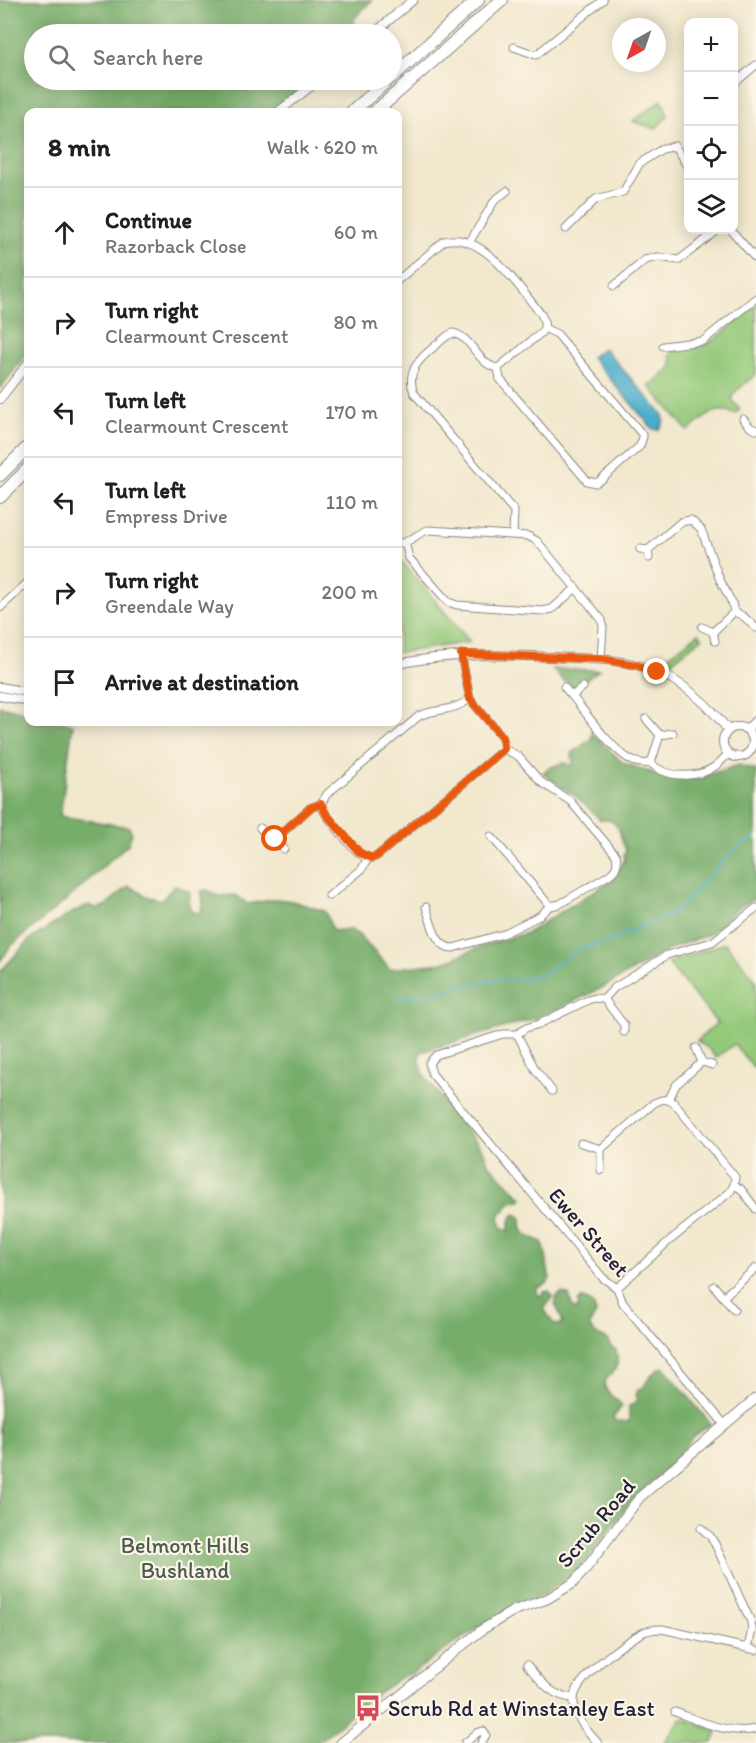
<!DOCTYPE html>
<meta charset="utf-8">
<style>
:root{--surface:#fff;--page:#f2f2f2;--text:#202124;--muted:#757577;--line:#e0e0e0}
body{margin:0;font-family:Itim,sans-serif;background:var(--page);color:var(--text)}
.controls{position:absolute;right:18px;top:18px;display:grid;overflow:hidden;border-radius:12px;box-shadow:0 3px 15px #0003}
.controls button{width:54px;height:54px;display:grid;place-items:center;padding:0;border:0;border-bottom:2px solid var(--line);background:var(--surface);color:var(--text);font:30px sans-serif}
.compass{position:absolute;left:612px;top:18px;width:54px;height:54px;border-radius:50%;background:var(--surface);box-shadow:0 3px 15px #0003;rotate:220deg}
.stop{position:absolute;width:18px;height:18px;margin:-14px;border:4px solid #ea580c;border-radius:50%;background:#fff}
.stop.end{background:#ea580c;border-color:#fff;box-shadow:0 2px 6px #0008}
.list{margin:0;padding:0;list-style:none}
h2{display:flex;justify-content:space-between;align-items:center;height:78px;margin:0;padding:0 24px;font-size:26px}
h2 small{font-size:20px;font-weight:400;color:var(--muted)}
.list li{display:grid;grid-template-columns:39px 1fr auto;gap:18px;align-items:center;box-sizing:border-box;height:90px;padding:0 24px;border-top:2px solid var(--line)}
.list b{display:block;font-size:22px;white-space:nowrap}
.list p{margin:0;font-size:20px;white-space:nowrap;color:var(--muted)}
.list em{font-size:20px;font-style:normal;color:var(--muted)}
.icon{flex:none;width:33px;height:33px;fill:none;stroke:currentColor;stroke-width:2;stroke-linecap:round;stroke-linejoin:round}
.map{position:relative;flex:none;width:756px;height:1743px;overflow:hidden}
.search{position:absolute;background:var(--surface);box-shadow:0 3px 15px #0003;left:24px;top:24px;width:378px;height:66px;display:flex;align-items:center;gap:15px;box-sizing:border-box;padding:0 21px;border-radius:33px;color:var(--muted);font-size:22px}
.panel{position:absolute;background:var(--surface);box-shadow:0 3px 15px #0003;left:24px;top:108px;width:378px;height:618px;border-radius:12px}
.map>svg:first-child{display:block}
</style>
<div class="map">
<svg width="756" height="1743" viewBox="0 0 756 1743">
<rect width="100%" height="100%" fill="#fcf5e5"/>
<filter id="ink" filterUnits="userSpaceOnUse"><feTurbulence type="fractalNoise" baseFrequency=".0167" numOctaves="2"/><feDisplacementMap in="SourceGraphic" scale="12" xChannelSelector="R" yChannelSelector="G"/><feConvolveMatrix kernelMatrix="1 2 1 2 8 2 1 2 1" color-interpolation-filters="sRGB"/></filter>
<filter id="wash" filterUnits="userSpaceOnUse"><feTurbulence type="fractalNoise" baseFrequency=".008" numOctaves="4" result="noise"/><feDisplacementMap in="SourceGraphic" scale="24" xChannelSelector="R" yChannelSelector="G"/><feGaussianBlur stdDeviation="1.35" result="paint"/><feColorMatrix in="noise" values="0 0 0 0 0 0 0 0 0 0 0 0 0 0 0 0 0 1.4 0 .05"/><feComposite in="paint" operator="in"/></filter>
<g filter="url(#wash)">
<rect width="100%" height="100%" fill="#f1e8cd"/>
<!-- green -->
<g fill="#94c97a" stroke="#5b765a" stroke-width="1.5">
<polygon points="662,100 668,116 655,129 633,121"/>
<path d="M756,304V374L733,394L732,400L740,410L734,414C716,403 701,421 688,431L649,386L672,367L670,355C680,346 690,350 702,346C722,338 740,317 756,304Z"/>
<polygon points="398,557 470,642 398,653"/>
<polygon points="699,633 702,638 667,665 661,662"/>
<polygon points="725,943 756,980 755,1069 734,1044 716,1058 709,1049 697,1041 717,1023 668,963"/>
<polygon points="682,1718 717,1731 713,1743 664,1743"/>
</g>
<!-- forest -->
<g fill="#77ad6a" stroke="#4c6852" stroke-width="1.5">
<polygon points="0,0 372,0 353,20 362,34 34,34 34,80 312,80 272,112 28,112 28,352 0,389"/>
<polygon points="552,669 599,670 573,690"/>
<polygon points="0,706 28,713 28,722 61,722 73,724 60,816 129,827 132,833 128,844 70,897 12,945 0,961"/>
<path d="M592,733L622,762L656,774L685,779L707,775L739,765L756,770V898L739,907L710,934L672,948L600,989L540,1017L421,1052C418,1061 422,1069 426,1078L483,1150L488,1163L522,1198L519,1201C511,1201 508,1203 506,1210L502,1211L499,1217L502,1228L509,1230C510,1223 509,1217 516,1214L521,1217C520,1236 527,1235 542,1242C548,1254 546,1266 550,1278L547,1284L537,1288V1294L541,1296L544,1292L549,1291L553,1297L544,1309L553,1323L560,1325L563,1322L555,1303L556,1297L562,1293L569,1295L573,1309H579L578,1303L581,1299C591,1300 594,1304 596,1314L589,1325C592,1333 599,1336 607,1339L611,1347L616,1350C617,1357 619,1363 615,1369C611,1377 601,1379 606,1389C610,1397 618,1399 622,1406L613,1418L615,1421L629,1422V1406L634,1404L638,1399L636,1395L638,1390L644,1387C647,1379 656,1369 664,1367L711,1424L694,1435L672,1463L630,1503L581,1568L540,1597L505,1612L470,1633L411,1674L403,1676L372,1697L317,1743H0V972L29,940L75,911L89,905L97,909L106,905L129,886L148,897L162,900L175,885L190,892L189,908L193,912L200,913L203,902L201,891L207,890L219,896L236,895L248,904L277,899L292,901L325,911L333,931L349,929L359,935L390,969L441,963L488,944L527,933L612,880L625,859L624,855L626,850C618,838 623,818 600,820C592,811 584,804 575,796C564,788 552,782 543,773C549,767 558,764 566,763L569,765H573L572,753L591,739Z"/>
</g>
<!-- water -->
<path fill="#4badca" stroke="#366882" stroke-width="1.5" d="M604,348L663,415C665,422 663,425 658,430L653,429L591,357Z"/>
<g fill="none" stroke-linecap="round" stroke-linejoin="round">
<!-- stream -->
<polyline stroke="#4badca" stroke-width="2" points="397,1000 491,980 523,979 543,974 578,949 608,941 675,912 729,855 744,843 756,838"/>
</g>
</g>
<g filter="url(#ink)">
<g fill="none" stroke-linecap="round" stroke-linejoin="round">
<!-- minor casing -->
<g stroke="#8a8584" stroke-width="9">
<g id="minor">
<polyline points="514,47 536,55 603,0"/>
<polyline points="737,81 756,65"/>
<polyline points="566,229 596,199 623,192 640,163 662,149 675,146 688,168"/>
<polyline points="731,230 756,259"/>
<polyline points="470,241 495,200 507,191"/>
<path d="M398,280L444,241C483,230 519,288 541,314C545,322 546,326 541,333L498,368C477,365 473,337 453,333L447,336C429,352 403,366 414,393L514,511L513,534"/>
<polyline points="614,286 645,260 658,257 679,260 718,230"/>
<polyline points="663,346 703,341 756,298"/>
<polyline points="498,368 500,379 587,481 596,483 601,480 640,446 643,437 641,433 557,334 544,328"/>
<polyline points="743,419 750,427 756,430"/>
<path d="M398,543C409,544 417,533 428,530L528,536L537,541L602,620L603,627L601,659"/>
<polyline points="405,543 409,558 448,602 457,605 543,611 552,609 576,588"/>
<polyline points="640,549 648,550 649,558"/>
<polyline points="648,550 681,522 691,520 701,529 720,580 732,603 734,612 743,616 756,628"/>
<polyline points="0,608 28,582"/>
<polyline points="702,627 713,632 715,641"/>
<polyline points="713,632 734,612"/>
<polyline points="564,687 572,696 583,687"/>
<path d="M572,696C586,713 614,753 633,761C640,764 644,764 651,763C665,778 697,779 714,767C719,764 724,758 728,754"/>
<path d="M470,699C453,712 437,708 419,716L327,794L321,804L323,810C330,820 356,855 367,858C371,859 373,858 377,856L504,749"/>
<polyline points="646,719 660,735 673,733"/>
<polyline points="651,763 660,735"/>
<polyline points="260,828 284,849"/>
<polyline points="491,836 550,906"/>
<polyline points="275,839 310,808 321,804"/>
<polyline points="329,896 362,869 368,858"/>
<path d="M426,907C431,921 435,948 453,948L503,934L539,916L550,906L560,904L609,875C617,869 618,864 616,855L570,801L541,782L518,756L504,749L502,737L470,699L461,654"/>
<polyline points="604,999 624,1025 624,1032"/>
<polyline points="517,1034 535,1069 552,1091"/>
<polyline points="696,1048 702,1062 712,1065"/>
<polyline points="669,1099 676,1085 702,1062"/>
<polyline points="581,1143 601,1149 601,1170"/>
<path d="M601,1149L654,1103C662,1099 666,1098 674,1103L735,1177L734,1185L730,1192L669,1241L617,1288"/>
<polyline points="734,1185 741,1189 756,1209"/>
<polyline points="714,1286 734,1310"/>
<polyline points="723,1297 756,1268"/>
<polyline points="725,1425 623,1303 617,1288 603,1278 432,1074 429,1063 436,1055 503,1034 517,1034 526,1028 539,1024 588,1000 595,998 604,999 614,988 667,955 712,942 756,908"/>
<polyline points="701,1528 710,1536 715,1544 751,1622 752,1630 748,1647"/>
<path d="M527,1665C541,1681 551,1697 574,1698"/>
<path d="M675,1712C700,1721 729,1735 756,1729"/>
<polyline points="465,1743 477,1733 483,1731 486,1735 481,1743"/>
<path d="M598,1743C588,1732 572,1715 574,1698C577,1677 622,1644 640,1634C647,1630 654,1629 662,1629L756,1650"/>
</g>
</g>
<!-- tertiary casing -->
<g stroke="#8a8584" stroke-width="10">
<g id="tertiary">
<polyline points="373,34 413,0"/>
<polyline points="278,112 319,80"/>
<polyline points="0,399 28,363"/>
<path d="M398,664C452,652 498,655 553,657C589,659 625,658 658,672C687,685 709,705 728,730"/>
<polyline points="0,687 28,692"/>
<polyline points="0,696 28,701"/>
<circle cx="738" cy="742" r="15"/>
<polyline points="747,729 756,720"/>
</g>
</g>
<!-- secondary casing -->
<g stroke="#8a8584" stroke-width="11">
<polyline id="secondary" points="341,1743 483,1629 513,1611 547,1599 572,1584 584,1571 640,1497 756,1398"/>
</g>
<!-- motorway casing -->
<g stroke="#8a8584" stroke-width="14">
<g id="motorway">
<polyline points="392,77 478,0"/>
<polyline points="352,112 388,80"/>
<polyline points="375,112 502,0"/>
<polyline points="0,475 28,447"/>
<polyline points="0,497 28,469"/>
</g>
</g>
<!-- minor -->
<use href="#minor" stroke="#fff" stroke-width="7"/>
<!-- tertiary -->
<use href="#tertiary" stroke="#fff" stroke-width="8"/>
<!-- secondary -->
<use href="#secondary" stroke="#fff" stroke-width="9"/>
<!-- motorway -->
<use href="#motorway" stroke="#fff" stroke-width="12"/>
</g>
</g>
<g fill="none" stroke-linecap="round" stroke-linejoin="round" filter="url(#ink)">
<!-- route -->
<polyline stroke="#ea580c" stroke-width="8" points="275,839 310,808 321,804 326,814 360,853 372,858 377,856 504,749 502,737 470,699 461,654 601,659 636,665 657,672"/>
</g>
<!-- icons -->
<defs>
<g id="bus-bare" transform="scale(2.07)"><path d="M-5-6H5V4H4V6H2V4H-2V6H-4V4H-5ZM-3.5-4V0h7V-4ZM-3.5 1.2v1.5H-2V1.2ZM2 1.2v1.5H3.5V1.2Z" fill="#d1495b" stroke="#fcf5e5" stroke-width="2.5" paint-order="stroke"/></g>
</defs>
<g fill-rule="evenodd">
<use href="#bus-bare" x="368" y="1708"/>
</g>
<g text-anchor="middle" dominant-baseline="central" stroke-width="4.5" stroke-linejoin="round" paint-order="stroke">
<!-- street labels -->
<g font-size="22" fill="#22223b" stroke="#fcf5e5">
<text transform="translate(589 1232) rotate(49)">Ewer Street</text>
<text transform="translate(596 1523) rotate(-50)">Scrub Road</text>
</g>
<!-- park labels -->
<g font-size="22" fill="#4a5c51" stroke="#fcf5e5">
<text x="185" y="1545">Belmont Hills<tspan x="185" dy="25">Bushland</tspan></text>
</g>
<!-- poi labels -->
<g font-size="22" fill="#22223b" stroke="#fcf5e5" text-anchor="start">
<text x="388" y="1708">Scrub Rd at Winstanley East</text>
</g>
</g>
</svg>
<div class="controls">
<button>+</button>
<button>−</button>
<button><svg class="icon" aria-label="locate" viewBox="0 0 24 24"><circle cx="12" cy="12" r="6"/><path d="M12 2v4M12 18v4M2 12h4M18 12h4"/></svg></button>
<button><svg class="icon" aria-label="layers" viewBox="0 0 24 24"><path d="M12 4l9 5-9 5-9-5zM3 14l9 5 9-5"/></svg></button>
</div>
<svg class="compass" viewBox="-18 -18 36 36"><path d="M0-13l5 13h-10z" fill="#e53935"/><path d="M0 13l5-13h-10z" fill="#757577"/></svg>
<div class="stop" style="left:275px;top:839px"></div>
<div class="stop end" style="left:657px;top:672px"></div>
<div class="search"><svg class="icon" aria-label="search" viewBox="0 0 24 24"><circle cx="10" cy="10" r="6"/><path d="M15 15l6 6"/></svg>Search here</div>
<section class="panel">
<h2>8 min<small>Walk · 620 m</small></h2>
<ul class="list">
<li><svg class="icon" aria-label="ahead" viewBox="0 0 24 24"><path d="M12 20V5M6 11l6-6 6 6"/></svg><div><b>Continue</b><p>Razorback Close</p></div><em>60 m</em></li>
<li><svg class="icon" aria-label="right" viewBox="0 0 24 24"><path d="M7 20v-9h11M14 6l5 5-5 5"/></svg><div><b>Turn right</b><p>Clearmount Crescent</p></div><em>80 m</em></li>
<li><svg class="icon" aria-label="left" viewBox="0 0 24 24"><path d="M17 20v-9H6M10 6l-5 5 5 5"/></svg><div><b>Turn left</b><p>Clearmount Crescent</p></div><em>170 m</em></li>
<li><svg class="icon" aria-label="left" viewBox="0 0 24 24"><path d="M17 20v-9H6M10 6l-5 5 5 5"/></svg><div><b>Turn left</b><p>Empress Drive</p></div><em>110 m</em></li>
<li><svg class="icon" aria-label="right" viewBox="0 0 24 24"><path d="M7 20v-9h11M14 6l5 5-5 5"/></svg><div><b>Turn right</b><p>Greendale Way</p></div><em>200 m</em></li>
<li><svg class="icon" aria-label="arrive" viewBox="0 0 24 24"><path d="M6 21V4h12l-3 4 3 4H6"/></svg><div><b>Arrive at destination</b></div></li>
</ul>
</section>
</div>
